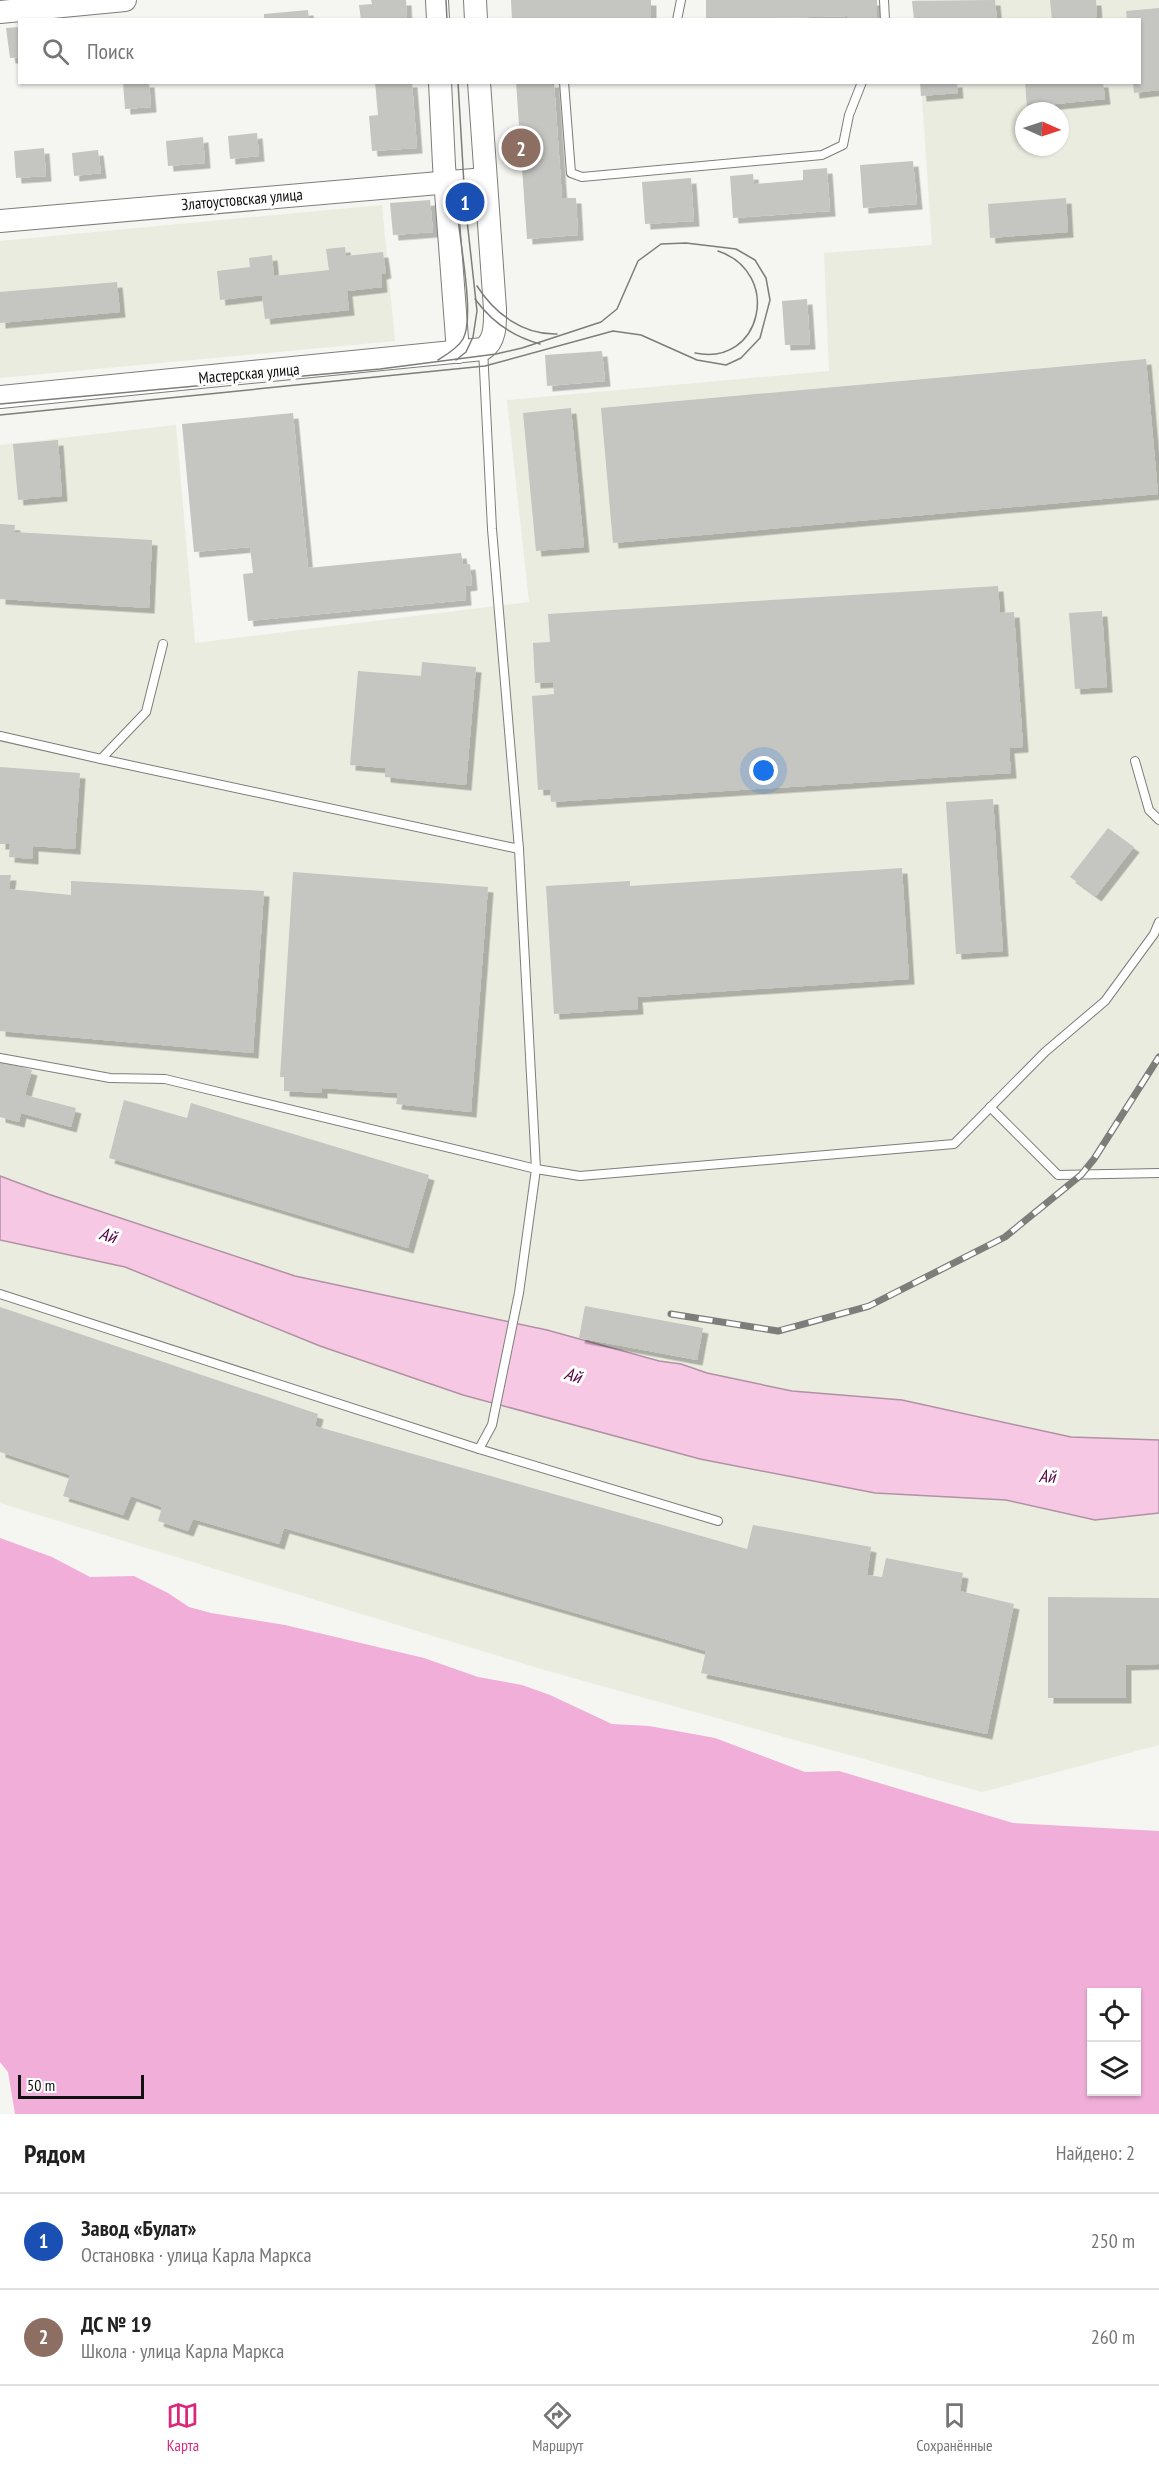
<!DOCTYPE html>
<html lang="ru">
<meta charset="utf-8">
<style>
:root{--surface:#fff;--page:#f6f6f6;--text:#222;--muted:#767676;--line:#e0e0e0;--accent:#db2777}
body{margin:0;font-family:"PT Sans Narrow",sans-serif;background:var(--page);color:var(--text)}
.controls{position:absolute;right:18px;bottom:18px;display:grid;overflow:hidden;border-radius:0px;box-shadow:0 2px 4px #0004}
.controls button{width:54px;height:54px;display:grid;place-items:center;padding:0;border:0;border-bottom:2px solid var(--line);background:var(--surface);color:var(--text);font:30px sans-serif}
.compass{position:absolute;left:1015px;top:102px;width:54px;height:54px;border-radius:50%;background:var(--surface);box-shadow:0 2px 4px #0004;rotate:93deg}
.scale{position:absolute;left:18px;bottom:15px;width:126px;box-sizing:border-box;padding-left:6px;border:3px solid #10100f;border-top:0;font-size:16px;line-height:21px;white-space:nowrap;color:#10100f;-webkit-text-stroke:4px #fff;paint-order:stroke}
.you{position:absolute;left:764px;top:771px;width:21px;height:21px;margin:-15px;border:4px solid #fff;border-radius:50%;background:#1a73e8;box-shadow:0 0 0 9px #1a73e833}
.badge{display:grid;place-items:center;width:39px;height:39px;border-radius:50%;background:var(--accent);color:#fff;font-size:20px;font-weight:700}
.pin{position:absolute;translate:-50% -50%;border:3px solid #fff;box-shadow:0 2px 6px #0006}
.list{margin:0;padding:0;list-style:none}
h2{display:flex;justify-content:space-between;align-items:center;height:78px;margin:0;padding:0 24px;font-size:26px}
h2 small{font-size:20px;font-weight:400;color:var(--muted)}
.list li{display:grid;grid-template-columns:39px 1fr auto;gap:18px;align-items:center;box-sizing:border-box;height:96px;padding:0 24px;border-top:2px solid var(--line)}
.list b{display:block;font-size:22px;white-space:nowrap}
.list p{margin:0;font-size:20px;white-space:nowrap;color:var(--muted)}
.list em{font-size:20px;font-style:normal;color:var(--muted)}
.icon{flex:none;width:33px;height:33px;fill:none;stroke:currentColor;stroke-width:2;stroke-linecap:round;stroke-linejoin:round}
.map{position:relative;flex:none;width:1159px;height:2114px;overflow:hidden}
.search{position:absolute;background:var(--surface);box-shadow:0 2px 4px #0004;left:18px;right:18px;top:18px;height:66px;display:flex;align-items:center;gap:15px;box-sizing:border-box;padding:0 21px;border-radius:0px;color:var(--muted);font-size:22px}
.sheet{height:270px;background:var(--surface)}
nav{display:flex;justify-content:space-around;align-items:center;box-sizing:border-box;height:84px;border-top:2px solid var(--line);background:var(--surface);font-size:16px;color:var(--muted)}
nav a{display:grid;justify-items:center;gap:3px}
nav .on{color:var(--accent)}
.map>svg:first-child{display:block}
</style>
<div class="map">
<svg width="1159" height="2114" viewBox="0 0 1159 2114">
<defs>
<filter id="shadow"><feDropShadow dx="5.5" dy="5.5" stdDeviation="0" flood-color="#0004"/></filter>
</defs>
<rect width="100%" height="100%" fill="#f5f5f1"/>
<!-- built -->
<g fill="#eaece0" fill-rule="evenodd">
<path d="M915,0H1159V1745L982,1792L541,1669L0,1503V445L176,425L195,643L529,602L507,400L829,371L824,253L932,245L921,83L1140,82V20L917,19ZM1024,111H1060V147H1024Z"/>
<polygon points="382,205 395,341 0,378 0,241"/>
</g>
<!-- green -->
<path fill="#f1aed8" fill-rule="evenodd" d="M0,1538L52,1557L90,1577L134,1576L168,1593L189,1607L211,1613L285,1625L424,1658L478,1677L522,1685L550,1695L612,1724L649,1726L715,1738L805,1772L839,1771L1013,1823L1159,1831V2114H15L8,2072L0,2062ZM1092,1992H1136V2092H1092Z"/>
<!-- water -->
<polygon fill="#f6c8e4" stroke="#b191a4" stroke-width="1.5" points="0,1176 48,1194 295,1276 547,1330 659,1361 681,1364 707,1373 792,1391 902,1400 1071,1437 1159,1440 1159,1513 1095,1520 1006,1500 875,1493 700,1459 463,1395 320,1346 125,1267 0,1240"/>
<!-- building -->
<g fill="#c5c5c1" filter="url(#shadow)">
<polygon points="371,0 406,0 407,20 361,20 359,5 372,4"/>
<polygon points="511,0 651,0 651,20 512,20"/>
<polygon points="706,0 877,0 877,20 847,20 847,16 706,20"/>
<polygon points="995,0 997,20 914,20 912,1"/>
<polygon points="1050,0 1096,0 1097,17 1052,20"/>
<polygon points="1159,8 1159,90 1134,93 1133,82 1140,82 1140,20 1127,20 1126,11"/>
<polygon points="308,10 309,20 264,20 264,14"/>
<polygon points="20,27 20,57 10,58 6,28"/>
<polygon points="123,82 149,82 151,107 125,109"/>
<polygon points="375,82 412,82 417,148 372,151 369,116 378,115"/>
<polygon points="516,82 554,82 562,198 576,198 578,235 527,239"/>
<polygon points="920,82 957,82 958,93 921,96"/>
<polygon points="1025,82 1103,82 1105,99 1027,107"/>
<polygon points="257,133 259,156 230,159 228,136"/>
<polygon points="203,137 205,163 168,166 166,141"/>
<polygon points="44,148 46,176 16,178 14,151"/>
<polygon points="98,150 101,173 74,176 72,153"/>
<polygon points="913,161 917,204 863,208 860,165"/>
<polygon points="827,168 830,211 733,218 730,176 753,174 754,184 803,180 803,170"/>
<polygon points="691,178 694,221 645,224 642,182"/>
<polygon points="1066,198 1068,232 990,238 988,204"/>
<polygon points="430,200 433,232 393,235 390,203"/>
<polygon points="345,247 346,256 383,252 386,273 381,274 382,287 347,291 349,310 265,319 262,295 220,300 217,271 250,267 249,258 272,255 274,276 329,270 326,249"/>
<polygon points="117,282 120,312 0,323 0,292"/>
<polygon points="807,299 810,344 785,345 782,301"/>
<polygon points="602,351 605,381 547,386 545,355"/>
<polygon points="1146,359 1158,494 613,543 601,408"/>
<polygon points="571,408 584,547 536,551 523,413"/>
<polygon points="293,413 308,568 461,553 463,565 470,564 472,585 465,586 466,600 248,621 243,574 253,573 250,547 194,552 182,424"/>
<polygon points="58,440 62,496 18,500 13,444"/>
<polygon points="0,524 15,525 14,532 152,540 149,608 0,599"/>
<polygon points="998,586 1000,613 1014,612 1023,747 1009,748 1011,773 551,802 550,789 538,790 532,696 554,694 553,682 535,683 533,643 550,642 548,614"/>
<polygon points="1102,611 1107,687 1075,689 1069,613"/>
<polygon points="422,662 476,667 466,785 385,777 385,768 350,765 358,671 421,676"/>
<polygon points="0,767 80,773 75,849 33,846 33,859 9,857 10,844 0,844"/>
<polygon points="993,799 1003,951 956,954 946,802"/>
<polygon points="1108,828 1134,847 1096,896 1070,877"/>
<polygon points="902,868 909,979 637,997 638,1009 554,1014 546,886 630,881 630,886"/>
<polygon points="293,872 488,887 471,1112 396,1104 398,1093 322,1088 322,1093 284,1091 284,1077 280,1077"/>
<polygon points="0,875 11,875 9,889 71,895 71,881 264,891 253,1053 0,1031"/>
<polygon points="0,1061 32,1070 25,1095 76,1108 71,1127 21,1113 19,1122 0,1117"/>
<polygon points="124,1100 187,1118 191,1103 429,1175 408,1248 109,1158"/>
<polygon points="585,1306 703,1328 697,1360 579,1338"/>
<polygon points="0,1307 318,1414 315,1426 747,1549 753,1525 871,1547 867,1575 882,1577 886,1558 963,1573 960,1591 1014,1604 987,1734 701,1673 706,1651 284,1528 279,1544 193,1519 188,1531 158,1521 162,1507 131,1496 123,1515 63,1496 70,1475 0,1452"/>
<polygon points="1048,1597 1159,1598 1159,1664 1126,1665 1126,1698 1048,1698"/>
</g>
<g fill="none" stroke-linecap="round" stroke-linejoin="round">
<!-- lane casing -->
<g stroke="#7d7d79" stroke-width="10">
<g id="lane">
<polyline points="884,0 885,20"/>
<polyline points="677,20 681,0"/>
<polyline points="564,82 571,173 582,177 822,155 843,145 849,115 862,82"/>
<polyline points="0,736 101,759 146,712 163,644"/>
<polyline points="101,759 519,849"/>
<polyline points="1135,761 1149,810 1159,820"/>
<polyline points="0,1058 110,1078 165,1079 536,1169 580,1176 954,1144 1045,1052 1105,1001 1154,934 1159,922"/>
<polyline points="990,1107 1058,1175 1159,1173"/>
<polyline points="0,1294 479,1449 718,1521"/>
<polyline points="479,1449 492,1425 519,1293 536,1169 519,849 492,529 483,349"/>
</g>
</g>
<!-- secondary casing -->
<g stroke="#7d7d79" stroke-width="24">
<g id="secondary">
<polyline points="437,0 438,20"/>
<polyline points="475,0 476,20"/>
<polyline points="0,12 125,0"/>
<polyline points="440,82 444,165 458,352"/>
<polyline points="0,221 485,179"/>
<path d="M0,397L483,349C496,341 495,323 495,309L479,82"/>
</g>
</g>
<!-- lane -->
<use href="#lane" stroke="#fff" stroke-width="8"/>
<!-- secondary -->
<use href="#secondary" stroke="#fff" stroke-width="22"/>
<!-- tram -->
<g stroke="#7d7d7a" stroke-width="1.5">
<polyline points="446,0 447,20"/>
<path d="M477,286C495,314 523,335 557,334"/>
<path d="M475,299C491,321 514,337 540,344"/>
<path d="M695,353C762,367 783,273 718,251"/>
<path d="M438,360C446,355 458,348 463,339C475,318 460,244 458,217"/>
<polyline points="456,360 466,352 473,337 477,311 465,202 458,82"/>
<polyline points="0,404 380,369 496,354 522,348 601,322 617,309 638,261 661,244 686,243 736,249 755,260 766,278 770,300 760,338 741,358 726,365 697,360 641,335 613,331 485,366 0,415"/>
</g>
<!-- rail casing -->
<g stroke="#7d7d7a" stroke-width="7">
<polyline id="rail" points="671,1314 778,1331 869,1306 1005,1237 1081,1175 1094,1159 1159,1057"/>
</g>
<!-- rail -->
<use href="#rail" stroke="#fff" stroke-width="4.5" stroke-dasharray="14" stroke-linecap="butt"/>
</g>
<g text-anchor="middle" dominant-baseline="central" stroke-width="6" stroke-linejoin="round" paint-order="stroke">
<!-- street labels -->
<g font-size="16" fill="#10100f" stroke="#fff">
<text transform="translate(242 199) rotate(-5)">Златоустовская улица</text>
<text transform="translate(249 373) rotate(-5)">Мастерская улица</text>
</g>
<!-- water labels -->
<g font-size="18" font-style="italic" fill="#570042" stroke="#fff">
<text transform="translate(108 1235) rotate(17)">Ай</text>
<text transform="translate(573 1375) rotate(17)">Ай</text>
<text transform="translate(1047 1476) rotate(3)">Ай</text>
</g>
</g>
</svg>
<div class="controls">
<button><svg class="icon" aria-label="locate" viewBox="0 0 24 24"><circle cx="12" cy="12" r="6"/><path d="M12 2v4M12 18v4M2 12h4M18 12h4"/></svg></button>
<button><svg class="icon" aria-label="layers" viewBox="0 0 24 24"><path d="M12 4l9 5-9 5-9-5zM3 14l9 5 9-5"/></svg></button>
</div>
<svg class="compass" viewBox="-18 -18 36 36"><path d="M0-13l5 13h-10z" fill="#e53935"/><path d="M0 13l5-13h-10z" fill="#767676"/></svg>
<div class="scale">50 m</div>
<div class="you"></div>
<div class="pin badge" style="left:465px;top:202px;background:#1a4fb4">1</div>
<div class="pin badge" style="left:521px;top:148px;background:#8d6e63">2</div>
<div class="search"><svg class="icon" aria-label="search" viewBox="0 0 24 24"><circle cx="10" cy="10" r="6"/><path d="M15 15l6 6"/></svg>Поиск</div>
</div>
<section class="sheet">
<h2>Рядом<small>Найдено: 2</small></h2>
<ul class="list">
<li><span class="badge" style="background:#1a4fb4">1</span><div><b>Завод «Булат»</b><p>Остановка · улица Карла Маркса</p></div><em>250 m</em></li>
<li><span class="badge" style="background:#8d6e63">2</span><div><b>ДС № 19</b><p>Школа · улица Карла Маркса</p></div><em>260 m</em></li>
</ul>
</section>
<nav>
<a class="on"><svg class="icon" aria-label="map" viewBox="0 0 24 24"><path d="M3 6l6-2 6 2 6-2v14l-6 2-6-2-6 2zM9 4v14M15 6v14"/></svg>Карта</a>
<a><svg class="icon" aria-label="directions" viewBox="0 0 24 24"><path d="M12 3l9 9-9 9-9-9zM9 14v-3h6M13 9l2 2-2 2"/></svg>Маршрут</a>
<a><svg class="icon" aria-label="saved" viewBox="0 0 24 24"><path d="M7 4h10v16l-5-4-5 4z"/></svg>Сохранённые</a>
</nav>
